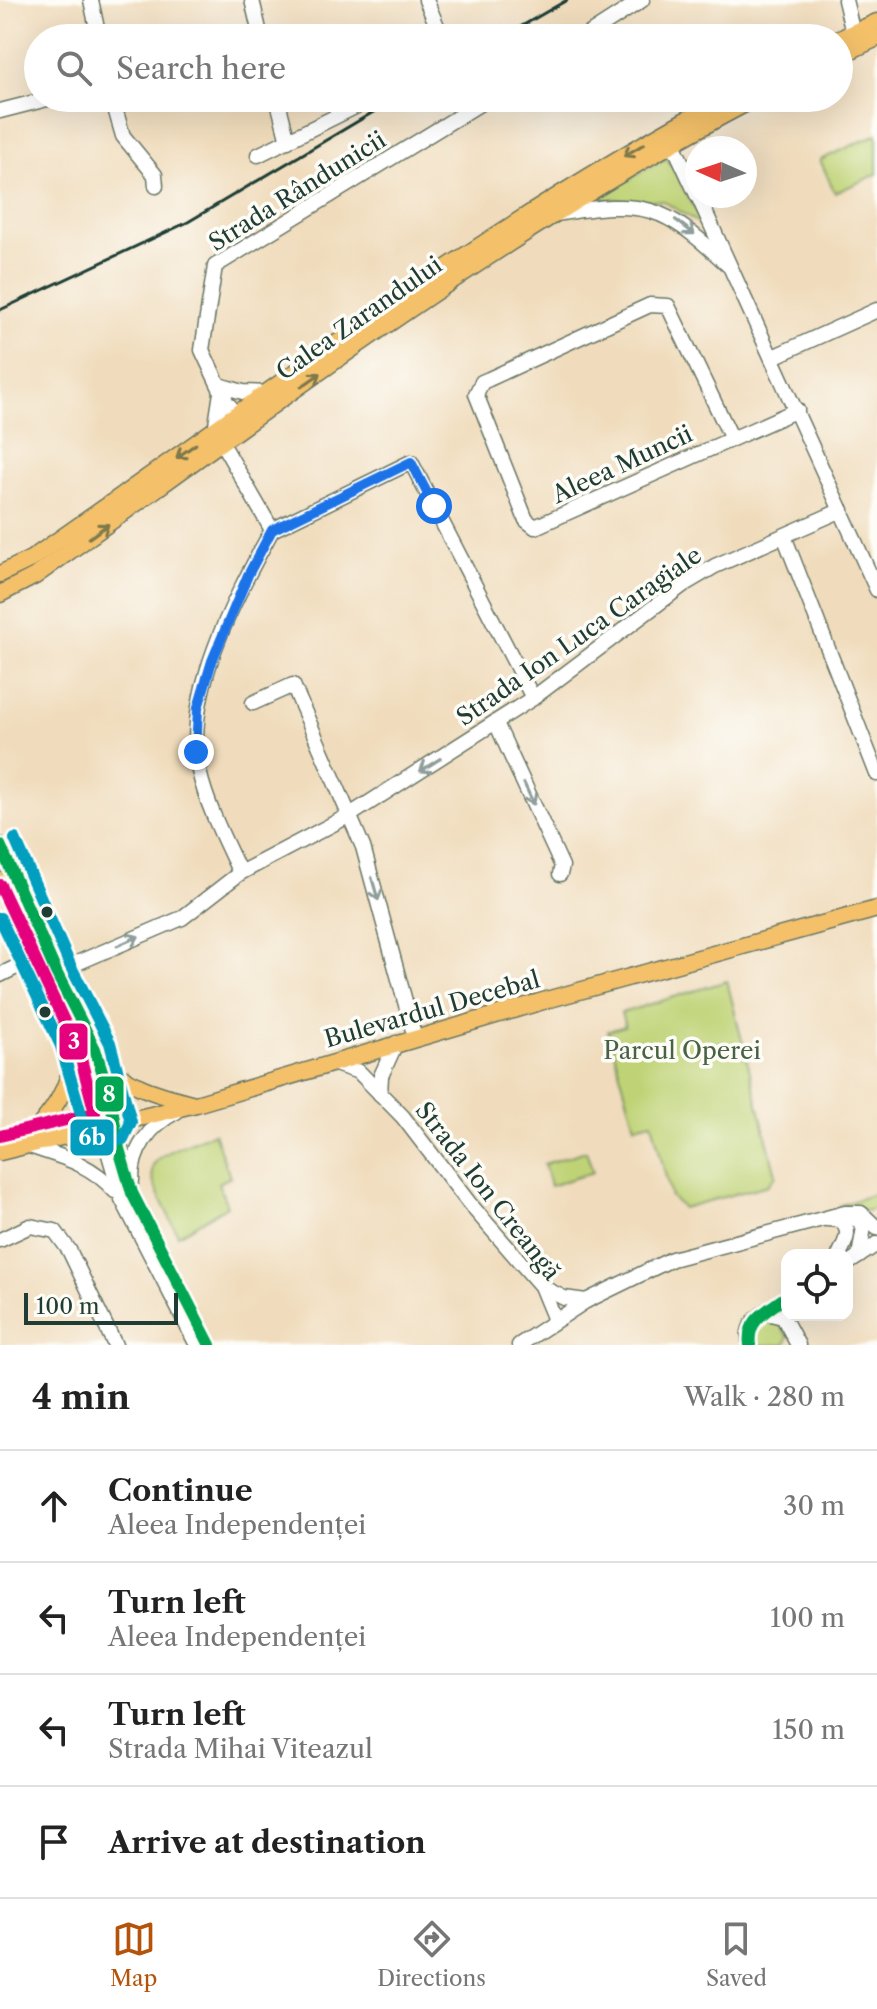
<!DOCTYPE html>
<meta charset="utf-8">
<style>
:root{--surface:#fff;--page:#f6f6f6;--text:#222;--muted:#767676;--line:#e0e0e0;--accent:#b45309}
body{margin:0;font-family:"Libre Caslon Text",serif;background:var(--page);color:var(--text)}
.controls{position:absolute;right:24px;bottom:24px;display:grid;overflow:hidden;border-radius:16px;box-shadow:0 8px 32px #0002}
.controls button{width:72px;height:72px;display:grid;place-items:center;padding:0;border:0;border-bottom:2px solid var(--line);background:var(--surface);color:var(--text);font:40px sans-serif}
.compass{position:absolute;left:685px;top:136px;width:72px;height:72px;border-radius:50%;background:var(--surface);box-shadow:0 8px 32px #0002;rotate:273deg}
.scale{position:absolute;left:24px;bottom:20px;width:154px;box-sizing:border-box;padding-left:8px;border:4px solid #1f3d34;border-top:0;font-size:22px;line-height:28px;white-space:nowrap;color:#1f3d34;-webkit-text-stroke:6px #fdfcf7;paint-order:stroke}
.stop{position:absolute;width:24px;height:24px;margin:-18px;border:6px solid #1a73e8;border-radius:50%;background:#fff}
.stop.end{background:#1a73e8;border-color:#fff;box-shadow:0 2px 8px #0008}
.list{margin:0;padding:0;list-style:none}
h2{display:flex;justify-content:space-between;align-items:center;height:104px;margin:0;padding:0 32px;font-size:34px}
h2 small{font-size:26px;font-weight:400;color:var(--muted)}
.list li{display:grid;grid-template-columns:52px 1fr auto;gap:24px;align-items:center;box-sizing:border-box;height:112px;padding:0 32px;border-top:2px solid var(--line)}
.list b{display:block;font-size:30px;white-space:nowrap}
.list p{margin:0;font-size:26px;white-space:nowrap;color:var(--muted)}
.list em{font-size:26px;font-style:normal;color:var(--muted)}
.icon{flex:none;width:44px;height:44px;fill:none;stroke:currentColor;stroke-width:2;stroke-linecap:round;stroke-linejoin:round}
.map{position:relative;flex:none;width:877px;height:1345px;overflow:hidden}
.search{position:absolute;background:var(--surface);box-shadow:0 8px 32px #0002;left:24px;right:24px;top:24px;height:88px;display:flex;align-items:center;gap:20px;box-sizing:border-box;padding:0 28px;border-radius:44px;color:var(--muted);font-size:30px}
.sheet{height:552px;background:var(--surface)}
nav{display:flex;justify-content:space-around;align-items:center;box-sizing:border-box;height:112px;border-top:2px solid var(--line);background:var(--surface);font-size:22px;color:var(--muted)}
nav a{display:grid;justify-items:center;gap:4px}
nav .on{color:var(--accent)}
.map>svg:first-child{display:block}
</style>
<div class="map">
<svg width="877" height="1345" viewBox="0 0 877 1345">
<rect width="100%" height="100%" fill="#fdfcf7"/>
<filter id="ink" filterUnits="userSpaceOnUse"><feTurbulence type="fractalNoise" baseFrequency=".0125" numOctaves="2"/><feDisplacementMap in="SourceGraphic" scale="16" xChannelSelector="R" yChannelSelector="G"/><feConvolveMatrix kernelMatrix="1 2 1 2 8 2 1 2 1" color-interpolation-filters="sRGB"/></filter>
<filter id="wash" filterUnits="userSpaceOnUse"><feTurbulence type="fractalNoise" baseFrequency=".006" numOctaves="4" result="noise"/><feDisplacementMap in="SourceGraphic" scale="32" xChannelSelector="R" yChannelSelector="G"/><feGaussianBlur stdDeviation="1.8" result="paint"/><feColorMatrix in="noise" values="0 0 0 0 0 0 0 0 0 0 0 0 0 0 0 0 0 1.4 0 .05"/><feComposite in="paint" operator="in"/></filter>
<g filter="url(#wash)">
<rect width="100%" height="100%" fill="#f0dcbc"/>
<!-- green -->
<g fill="#bfd376" stroke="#6f8855" stroke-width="2">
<polygon points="877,134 877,174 835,193 820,160"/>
<polygon points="667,158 705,227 663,201 593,199"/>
<polygon points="727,981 776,1175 768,1185 683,1208 671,1197 652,1122 635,1126 608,1031 625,1026 621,1013"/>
<path d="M214,1133L230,1177L218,1183L227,1206L178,1235C142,1159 134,1165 214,1133Z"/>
<polygon points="586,1151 593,1172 550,1186 544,1164"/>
<polygon points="877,1193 876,1208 866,1211 841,1205"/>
<polygon points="776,1318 788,1337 785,1345 756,1345 753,1331 759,1321"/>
</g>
</g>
<g filter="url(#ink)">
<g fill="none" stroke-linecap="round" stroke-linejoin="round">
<!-- minor casing -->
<g stroke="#687564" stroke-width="17">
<g id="minor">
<polyline points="91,0 99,38"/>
<polyline points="252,0 261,38"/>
<polyline points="426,0 442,38"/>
<polyline points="845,0 853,33"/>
<polyline points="583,38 642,0"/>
<polyline points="112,98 123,136 155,175 156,186"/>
<polyline points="277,98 288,141"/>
<polyline points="0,111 51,98"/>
<polyline points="668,133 697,195"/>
<polyline points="258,155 373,98"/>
<polyline points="698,196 877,590"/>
<path d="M556,214C646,199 662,204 728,265"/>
<polyline points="773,357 877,310"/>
<path d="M222,386L215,431L272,530C235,598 183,692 199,771C207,806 225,841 240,873"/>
<polyline points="222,386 243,392 268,393"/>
<polyline points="244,422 227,403 202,350 215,266 489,98"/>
<polyline points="731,437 668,306 650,305 489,379 482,382 476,394 526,520 535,527 797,410"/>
<polyline points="272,530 411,462 533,698"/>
<polyline points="784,536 877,774"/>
<polyline points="253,703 293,685 363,847 415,1038"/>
<polyline points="496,723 562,866 560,874"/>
<polyline points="56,972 182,918 240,873 350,815 533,698 683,585 715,566 842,510"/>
<polyline points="0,975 35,958"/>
<polyline points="332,1063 359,1072 403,1117 469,1203 541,1286 555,1320"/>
<polyline points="380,1094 381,1076 396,1043"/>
<polyline points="115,1125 132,1193 210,1345"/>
<polyline points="101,1127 122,1199 197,1345"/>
<path d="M26,1145C61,1157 89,1162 115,1191"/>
<path d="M132,1181C131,1151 150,1125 176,1112"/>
<polyline points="852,1215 864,1227 859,1256"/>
<path d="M827,1219L840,1220C853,1231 845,1242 839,1255"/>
<polyline points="0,1240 30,1226 55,1231 69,1250 115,1345"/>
<polyline points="847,1264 877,1244"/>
<polyline points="542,1287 564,1298 586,1301"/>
<polyline points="766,1313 783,1317 798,1345"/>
<polyline points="519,1345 586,1301 672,1259 845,1213 861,1213 877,1228"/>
<path d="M750,1345C742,1319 770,1310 787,1296"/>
</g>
</g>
<!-- major casing -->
<g stroke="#687564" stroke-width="19">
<g id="major">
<polyline points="839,39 877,22"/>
<polyline points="839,56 877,38"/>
<path d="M0,574L31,559C260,401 481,229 726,98"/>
<path d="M0,594L35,576C269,409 501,231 756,98"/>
<polyline points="0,845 56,972 95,1049 115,1125"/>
<polyline points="0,881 76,1040 101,1127"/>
<path d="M100,1056C122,1086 160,1095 195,1104"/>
<path d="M23,1143C53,1114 70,1089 75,1047"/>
<polyline points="0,1152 196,1104 550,999 877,909"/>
</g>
</g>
<!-- minor -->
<use href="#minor" stroke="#fff" stroke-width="14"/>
<!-- major -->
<use href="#major" stroke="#f4c16a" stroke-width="16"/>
<!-- rail -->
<g stroke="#1f3d34" stroke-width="3">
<polyline points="501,38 567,0"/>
<polyline points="0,310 188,222 397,98"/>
</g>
<!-- bus-1 casing -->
<g stroke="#fdfcf7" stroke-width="18">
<g id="bus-1">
<polyline points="0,845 56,972 95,1049 110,1096 119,1149 132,1193 210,1345"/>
<path d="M750,1345C746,1319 769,1310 787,1296"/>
</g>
</g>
<!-- bus-2 casing -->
<g stroke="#fdfcf7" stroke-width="18">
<polyline id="bus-2" points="0,885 80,1055 95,1113 0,1136"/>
</g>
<!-- bus-3 casing -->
<g stroke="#fdfcf7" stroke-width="18">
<polyline id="bus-3" points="0,918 61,1046 87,1134 99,1143 123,1139 131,1122 110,1043 70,965 15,839"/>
</g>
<!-- bus-1 -->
<use href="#bus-1" stroke="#00a651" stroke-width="12"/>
<!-- bus-2 -->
<use href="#bus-2" stroke="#e5007d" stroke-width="12"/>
<!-- bus-3 -->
<use href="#bus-3" stroke="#039ebf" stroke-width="12"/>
</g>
<!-- one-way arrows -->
<defs><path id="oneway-shaft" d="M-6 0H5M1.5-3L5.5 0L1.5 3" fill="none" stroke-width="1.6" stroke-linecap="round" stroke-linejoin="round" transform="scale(2)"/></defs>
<g stroke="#7f784c">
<use href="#oneway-shaft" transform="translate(634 150) rotate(149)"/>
<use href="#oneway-shaft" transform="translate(311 380) rotate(-35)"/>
<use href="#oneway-shaft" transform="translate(186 451) rotate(145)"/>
<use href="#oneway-shaft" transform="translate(99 531) rotate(-36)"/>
</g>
<g stroke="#8f9e9a">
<use href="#oneway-shaft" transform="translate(685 227) rotate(37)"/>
<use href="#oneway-shaft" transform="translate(430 765) rotate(148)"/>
<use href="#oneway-shaft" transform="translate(529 794) rotate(65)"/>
<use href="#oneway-shaft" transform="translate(375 889) rotate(74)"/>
<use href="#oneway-shaft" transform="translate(128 941) rotate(-24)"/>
</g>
</g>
<g fill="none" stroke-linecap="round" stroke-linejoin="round" filter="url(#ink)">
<!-- route -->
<polyline stroke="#1a73e8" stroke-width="10" points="196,752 198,708 212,661 248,575 272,530 411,462 434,506"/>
</g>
<!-- markers -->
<g fill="#1f3d34" stroke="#fdfcf7" stroke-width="3">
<circle cx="47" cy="912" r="7"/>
<circle cx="45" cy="1012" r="7"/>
</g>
<g text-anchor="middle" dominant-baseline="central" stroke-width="7" stroke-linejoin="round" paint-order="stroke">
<!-- street labels -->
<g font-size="24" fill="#1f3d34" stroke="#fdfcf7">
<text transform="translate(297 191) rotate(-32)">Strada Rândunicii</text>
<text transform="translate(359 318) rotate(-35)">Calea Zarandului</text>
<text transform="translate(622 464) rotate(-25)">Aleea Muncii</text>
<text transform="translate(579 636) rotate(-35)">Strada Ion Luca Caragiale</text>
<text transform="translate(432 1009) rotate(-16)">Bulevardul Decebal</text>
<text transform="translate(488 1191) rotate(52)">Strada Ion Creangă</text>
</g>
<!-- park labels -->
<g font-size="24" fill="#476244" stroke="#fdfcf7">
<text x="682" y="1050">Parcul Operei</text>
</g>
</g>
<g stroke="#fdfcf7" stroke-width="3">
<rect x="58" y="1022" width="31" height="39" rx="8" fill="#e5007d"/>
<rect x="94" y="1075" width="31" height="38" rx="8" fill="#00a651"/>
<rect x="69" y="1118" width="46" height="39" rx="8" fill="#039ebf"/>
</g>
<g font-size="22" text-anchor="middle" font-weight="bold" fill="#fff">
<text x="74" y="1049">3</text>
<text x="109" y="1102">8</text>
<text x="92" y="1145">6b</text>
</g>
</svg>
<div class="controls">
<button><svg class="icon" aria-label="locate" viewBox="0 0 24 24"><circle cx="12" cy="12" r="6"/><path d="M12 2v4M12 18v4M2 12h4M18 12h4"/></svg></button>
</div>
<svg class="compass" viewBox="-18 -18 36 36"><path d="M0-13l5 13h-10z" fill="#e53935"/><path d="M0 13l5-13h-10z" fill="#767676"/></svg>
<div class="scale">100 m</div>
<div class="stop" style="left:434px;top:506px"></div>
<div class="stop end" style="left:196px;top:752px"></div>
<div class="search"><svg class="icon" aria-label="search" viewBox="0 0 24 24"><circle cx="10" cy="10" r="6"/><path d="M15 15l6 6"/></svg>Search here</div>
</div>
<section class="sheet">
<h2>4 min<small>Walk · 280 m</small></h2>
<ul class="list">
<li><svg class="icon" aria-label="ahead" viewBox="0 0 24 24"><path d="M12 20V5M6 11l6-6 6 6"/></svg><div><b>Continue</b><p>Aleea Independenței</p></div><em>30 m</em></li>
<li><svg class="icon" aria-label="left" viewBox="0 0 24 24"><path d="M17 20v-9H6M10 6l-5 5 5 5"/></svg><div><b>Turn left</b><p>Aleea Independenței</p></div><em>100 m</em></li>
<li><svg class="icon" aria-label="left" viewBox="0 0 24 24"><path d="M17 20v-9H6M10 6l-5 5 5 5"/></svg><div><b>Turn left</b><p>Strada Mihai Viteazul</p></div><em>150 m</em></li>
<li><svg class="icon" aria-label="arrive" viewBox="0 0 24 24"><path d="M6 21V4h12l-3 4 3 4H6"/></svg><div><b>Arrive at destination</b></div></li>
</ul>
</section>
<nav>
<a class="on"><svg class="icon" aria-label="map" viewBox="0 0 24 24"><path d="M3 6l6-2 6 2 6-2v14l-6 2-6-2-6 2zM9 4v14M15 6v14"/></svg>Map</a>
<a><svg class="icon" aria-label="directions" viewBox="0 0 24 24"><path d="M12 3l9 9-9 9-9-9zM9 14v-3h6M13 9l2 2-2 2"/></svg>Directions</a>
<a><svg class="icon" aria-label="saved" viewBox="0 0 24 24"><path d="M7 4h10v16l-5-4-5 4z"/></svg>Saved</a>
</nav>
